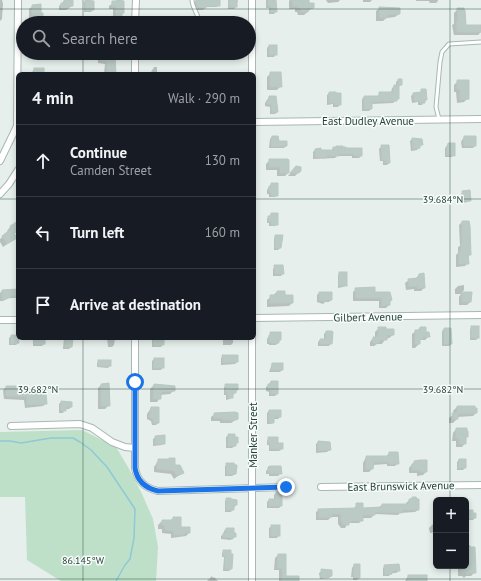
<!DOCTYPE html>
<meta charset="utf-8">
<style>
:root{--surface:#171b24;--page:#242831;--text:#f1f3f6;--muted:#9ea1a6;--line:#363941}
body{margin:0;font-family:"PT Sans",sans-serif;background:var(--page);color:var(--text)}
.controls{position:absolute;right:12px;bottom:12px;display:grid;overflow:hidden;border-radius:6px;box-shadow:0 2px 6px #0003}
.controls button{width:36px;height:36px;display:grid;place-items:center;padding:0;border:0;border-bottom:1px solid var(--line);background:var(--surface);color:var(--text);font:20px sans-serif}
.stop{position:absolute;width:12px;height:12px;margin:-9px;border:3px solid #1a73e8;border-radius:50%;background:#fff}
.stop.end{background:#1a73e8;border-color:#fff;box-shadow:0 1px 4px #0008}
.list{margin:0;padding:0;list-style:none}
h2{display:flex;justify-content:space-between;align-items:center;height:52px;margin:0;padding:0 16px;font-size:17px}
h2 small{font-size:13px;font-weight:400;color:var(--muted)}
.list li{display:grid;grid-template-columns:26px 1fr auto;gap:12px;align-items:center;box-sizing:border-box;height:72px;padding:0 16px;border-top:1px solid var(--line)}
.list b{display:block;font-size:15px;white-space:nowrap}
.list p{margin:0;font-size:13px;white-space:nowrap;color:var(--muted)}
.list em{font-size:13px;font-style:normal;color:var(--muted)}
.icon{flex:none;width:22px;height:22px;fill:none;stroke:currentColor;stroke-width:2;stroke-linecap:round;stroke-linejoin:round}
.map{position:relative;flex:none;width:481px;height:581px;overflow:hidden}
.search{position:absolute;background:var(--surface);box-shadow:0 2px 6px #0003;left:16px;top:16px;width:240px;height:44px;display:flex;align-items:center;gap:10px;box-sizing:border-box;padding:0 14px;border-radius:22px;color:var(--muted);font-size:15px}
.panel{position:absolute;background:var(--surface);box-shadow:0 2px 6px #0003;left:16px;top:72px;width:240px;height:268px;border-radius:6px}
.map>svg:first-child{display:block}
</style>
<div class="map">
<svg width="481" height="581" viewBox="0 0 481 581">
<rect width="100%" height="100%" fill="#e6efeb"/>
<!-- green -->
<polygon fill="#bfe0c8" points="82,430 116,447 128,467 142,494 153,519 158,547 156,581 61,581 27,560 25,497 0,497 0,432"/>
<!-- shadow -->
<g fill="#0003">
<polygon points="0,0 2,0 3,4 2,19 0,21"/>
<polygon points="65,0 72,0 72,6 66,10 59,10 59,6"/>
<polygon points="86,0 90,0 93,10 91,12 84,12 84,2"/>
<polygon points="117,0 122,0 123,13 121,17 118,21 113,21 113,9 109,9 109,6"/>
<polygon points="196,0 219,0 219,5 216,7 206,7 203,10 195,10 194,4"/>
<polygon points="228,0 238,0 236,7 234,9 228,9"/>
<polygon points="266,0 275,0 276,11 274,14 269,14 269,8 266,8"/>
<polygon points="290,0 308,0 308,4 313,7 304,15 298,15 297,12 295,12 295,9 289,9 289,1"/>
<polygon points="326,0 340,0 338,2 328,3"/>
<polygon points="363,0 372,0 370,2 363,2"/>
<polygon points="416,0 438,0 438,1 436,3 430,3 429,1 416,1"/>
<polygon points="33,6 40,14 42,20 40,23 30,23 30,20 29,20 29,9"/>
<polygon points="380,8 399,14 395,17 386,18 383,21 376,21 376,11"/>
<polygon points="458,9 465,26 481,26 481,32 478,35 454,35 452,25 454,24 454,13"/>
<polygon points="269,46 276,54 274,57 267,57 267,48"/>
<polygon points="32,53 44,53 44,55 42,57 32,58"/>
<polygon points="102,53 114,53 115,74 104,74 105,64 98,63 98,60"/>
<polygon points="149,53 161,53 157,57 149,57"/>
<polygon points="154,67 157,67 157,73 161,74 150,74"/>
<polygon points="34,69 43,74 31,74"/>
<polygon points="228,72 234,72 235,74 226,74"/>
<polygon points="271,73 281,86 277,90 267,90 267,77"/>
<polygon points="398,80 401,85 398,87 398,98 393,103 371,104 371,109 369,111 362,111 362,99 364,97 377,97 380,93 391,93 392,88 396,86 396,82"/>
<polygon points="458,81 468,98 464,102 457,103 456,92 454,92 454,85"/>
<polygon points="422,90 426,100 424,102 422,105 418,105 418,102 412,103 411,96 413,94 420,93"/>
<polygon points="329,93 340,104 338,107 333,107 333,104 327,105 327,95"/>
<polygon points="269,97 277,112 275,114 270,114 270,107 265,106 265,103"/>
<polygon points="272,137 278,142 286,146 284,148 269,148 270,139"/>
<polygon points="464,137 475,146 473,148 462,148 461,142"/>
<polygon points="412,139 422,144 417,150 411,151 410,141"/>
<polygon points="449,144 454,155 452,157 445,157 445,148"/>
<polygon points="382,146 389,163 387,165 383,165 383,161 380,161 379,149"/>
<polygon points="333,148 335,148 361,156 359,158 352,158 352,156 337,156 335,158 313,159 313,152 315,150 320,149 320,151 331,151"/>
<polygon points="270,160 287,160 288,173 285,176 277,176 277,170 266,170 266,164"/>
<polygon points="293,170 300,171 295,176 288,176"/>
<polygon points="271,184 277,195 275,197 269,197 269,194 267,194 267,190"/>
<polygon points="463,192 470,200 468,202 461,203 461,194"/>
<polygon points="271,214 277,224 275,226 269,226 269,223 267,223 267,219"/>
<polygon points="18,222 18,231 14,234 16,238 3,247 0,242 0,239 7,233 7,231 10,227"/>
<polygon points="462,222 470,254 468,257 468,263 465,266 456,267 456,255 458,253 458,247 460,246 459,225"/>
<polygon points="276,236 280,248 278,250 274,250 274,238"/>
<polygon points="275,266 283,273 281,276 273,276 273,269"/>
<polygon points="340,273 346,285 343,287 338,288 338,275"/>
<polygon points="419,275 424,288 421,291 414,291 414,289 406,290 405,283 409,280 416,278"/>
<polygon points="464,285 464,290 461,293 471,293 470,302 467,305 459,305 459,297 461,294 455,294 455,289 458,286"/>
<polygon points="356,289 374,293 389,302 389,305 386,308 379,308 379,301 353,301 353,292"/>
<polygon points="18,290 18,296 16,298 8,298 3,301 0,301 0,293 2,291"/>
<polygon points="277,292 284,296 292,303 289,306 267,307 267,300"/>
<polygon points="319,293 331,300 329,302 325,302 323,304 317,302 317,295"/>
<polygon points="472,327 478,338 476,340 470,340 470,329"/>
<polygon points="379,328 393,335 389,338 386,338 382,344 377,344 374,346 370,346 370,342 373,338 375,338 375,332"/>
<polygon points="420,328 425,328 425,333 429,336 425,340 420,340 419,344 415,348 412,348 412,334"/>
<polygon points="444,329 450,329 451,344 449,346 442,346 442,331"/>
<polygon points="326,332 331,343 329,346 318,346 318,342 320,340 324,340 324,334"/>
<polygon points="271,333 280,340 276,345 269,345 269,344 267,344 267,339"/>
<polygon points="11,336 18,343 16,345 9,345 9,338"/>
<polygon points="33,338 44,338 44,344 42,346 33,346"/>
<polygon points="64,338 71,338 71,347 69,349 63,349"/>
<polygon points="107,338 115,338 114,345 112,347 108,347"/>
<polygon points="152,338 160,338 160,341 163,344 161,347 152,347"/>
<polygon points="224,338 233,338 233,343 231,345 223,345 223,339"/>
<polygon points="223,356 237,362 235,364 221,365 221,358"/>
<polygon points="154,359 163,367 161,370 152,370 152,361"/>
<polygon points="99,361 110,366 108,368 97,367 97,363"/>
<polygon points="273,364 282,370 280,372 269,372 271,367"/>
<polygon points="271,382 277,394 275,396 269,396 269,392 266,391 266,387"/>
<polygon points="101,385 109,405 105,409 98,409 98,388"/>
<polygon points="154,385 174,390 170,394 160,395 160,398 157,402 150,402 150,389"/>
<polygon points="226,385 237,390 230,399 226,400 226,395 224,395 224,387"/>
<polygon points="6,387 21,393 36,395 46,403 43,406 25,408 24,400 4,399 3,390"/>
<polygon points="61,402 71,402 71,407 69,409 65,409 63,413 59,413 59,404"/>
<polygon points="457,407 476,413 473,416 457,417 457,419 453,423 449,423 449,418 454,414 453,411"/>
<polygon points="151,408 158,423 156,425 152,425 151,421 147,419 147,414"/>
<polygon points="269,411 280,417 278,419 273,419 273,422 271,424 267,424 267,413"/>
<polygon points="215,414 237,419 231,423 220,423 220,421 211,421 211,417"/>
<polygon points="456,429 467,437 465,438 465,443 462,447 456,447 456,441 452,441 453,433"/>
<polygon points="229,435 234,438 235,446 232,448 226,448 226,437"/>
<polygon points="156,437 164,443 162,445 153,446 153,439"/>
<polygon points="269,438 277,444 282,449 279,451 269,451 269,445 267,445 267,441"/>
<polygon points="318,442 330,450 327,452 316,453 316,444"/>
<polygon points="389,453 398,463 395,466 387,466 387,464 372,465 372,469 369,472 363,472 363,463 366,457 386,457"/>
<polygon points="159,460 174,466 183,472 174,479 171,474 154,472 154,467"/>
<polygon points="459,460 465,468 463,470 457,470 457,462"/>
<polygon points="414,462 426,472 423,475 417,476 417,473 409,473 409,468"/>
<polygon points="227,464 235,474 232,476 225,476 225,466"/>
<polygon points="269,468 281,473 278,476 269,476 269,474 266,474 266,471"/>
<polygon points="276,493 281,506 279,508 267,508 267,502 269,500 274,500 274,495"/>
<polygon points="412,498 418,510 415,512 400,513 398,515 375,514 371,518 362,518 362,520 359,523 348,523 345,528 341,528 338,524 338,517 331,517 328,520 316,520 316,512 319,510 354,509 357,504 362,509 379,507 382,505 406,505 406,503"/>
<polygon points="227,499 236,505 231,512 225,512 225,501"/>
<polygon points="466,511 473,514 475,518 473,520 466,520"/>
<polygon points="173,518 180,528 189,533 186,536 171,538 171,534 162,533 162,529 158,529 158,525 162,521 170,521"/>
<polygon points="436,518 436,537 436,532 430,533 429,528 433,524 435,524"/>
<polygon points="272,526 279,535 277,538 269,538 269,528"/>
<polygon points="226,529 233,532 235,536 233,539 230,540 221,539 221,536 224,534 224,531"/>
<polygon points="466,544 475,572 471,576 466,576 464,578 462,576 458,576 458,566 466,566"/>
<polygon points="224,551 231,569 229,571 223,571 224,557 222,557 222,553"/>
<polygon points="278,555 285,577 298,581 279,581 279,570 274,570 275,558"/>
<polygon points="354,565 359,578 357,580 353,580 353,577 351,577 352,568"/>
<polygon points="385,566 399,571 396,573 391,573 389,576 383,576 383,568"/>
<polygon points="322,571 331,576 329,578 320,579 319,573"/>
<polygon points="212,576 213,578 214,577 218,581 207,581"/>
<polygon points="408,576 426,581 452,581 405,581"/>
</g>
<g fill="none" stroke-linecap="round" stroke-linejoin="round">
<!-- stream -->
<polyline stroke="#8ec9d4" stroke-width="1.5" points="0,441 10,441 21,443 51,438 73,438 80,442 91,450 107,467 135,509 134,538 130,559 125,565 116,581"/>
</g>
<!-- building -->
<g fill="#bbcac4" stroke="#b8c9c2">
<polygon points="64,0 73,0 73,6 69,6 69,8 61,8 61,3 64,3"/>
<polygon points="85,0 94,1 94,10 86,11"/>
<polygon points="117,0 124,1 124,13 122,13 122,17 116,17 116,6 112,6 112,1 117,1"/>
<polygon points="197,0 220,0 220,6 206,6 206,8 198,8 195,1 197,1"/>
<rect x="229" y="0" width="8" height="7"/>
<polygon points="268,0 276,0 277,12 271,12 271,6 268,6"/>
<polygon points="292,0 309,0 309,3 314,3 314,8 308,9 308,12 301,12 301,8 298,8 298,6 293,6"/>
<polygon points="41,4 41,13 43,13 43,20 41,20 41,23 34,23 34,17 32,17 32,5"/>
<polygon points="379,7 400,8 400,14 387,15 387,18 380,18"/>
<polygon points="457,8 464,8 464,10 465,10 466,25 481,25 481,32 457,32 456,21 458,21"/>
<rect x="269" y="45" width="8" height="10"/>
<polygon points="103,53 112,53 112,56 115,56 116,74 107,74 107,61 101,61 101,55 102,55"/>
<rect x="34" y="68" width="10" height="6"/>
<polygon points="270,72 281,72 282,87 270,87"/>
<polygon points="398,79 402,79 402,85 399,85 399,99 397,99 397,101 372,102 372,109 364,109 364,96 379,96 379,92 393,92 394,85 398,85"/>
<polygon points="457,80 469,80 469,99 460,100 460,89 457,89"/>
<polygon points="421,89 426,89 427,100 425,100 425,103 420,103 420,101 414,101 413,93 421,92"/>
<polygon points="329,92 336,92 336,93 341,93 341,105 335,105 335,103 329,103"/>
<polygon points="269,96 276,96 278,112 272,113 271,105 267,104 267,100 269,100"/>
<polygon points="272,136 278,136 279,141 287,141 287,146 271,147"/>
<polygon points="464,136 476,136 476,146 464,146 463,139 464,139"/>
<polygon points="412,138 422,139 423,145 420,145 420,148 413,149"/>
<polygon points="448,143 455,143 455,156 447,155 447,145 448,145"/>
<polygon points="381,145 389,145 390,163 385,163 385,160 382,160"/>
<polygon points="336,146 343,146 343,147 346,147 346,148 362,148 362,156 354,156 354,154 339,154 339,156 326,156 326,158 315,157 315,149 321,148 321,150 333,150 333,147 336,147"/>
<polygon points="269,159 288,159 289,160 289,173 280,173 280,167 269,167"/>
<polygon points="296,166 301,167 301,171 299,173 290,173"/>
<polygon points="271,183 278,183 278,196 271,196 271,193 269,192 269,186 271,186"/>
<polygon points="470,190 471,201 463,201 462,191"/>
<polygon points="271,213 278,213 278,225 271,225 271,221 268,222 268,216 271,216"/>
<polygon points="18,221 18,231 14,233 17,238 7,244 2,236 11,229 10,226"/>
<polygon points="462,221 469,221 470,226 471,255 468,255 469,264 459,264 459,251 461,251 461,243 462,243"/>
<polygon points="275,235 283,235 281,248 275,248"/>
<polygon points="274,265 283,265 284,274 275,274"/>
<rect x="339" y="272" width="8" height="14"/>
<polygon points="424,273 425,288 417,288 417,286 409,287 408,279 418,278 419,274"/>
<polygon points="375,287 375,292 390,292 392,300 390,301 390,305 382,306 382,298 356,298 355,288"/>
<polygon points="18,289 18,296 10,296 10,298 7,298 7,299 2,299 2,290"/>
<polygon points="277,291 285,291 285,295 293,295 293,303 270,303 270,295 277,295"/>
<polygon points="319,292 332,292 332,300 326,300 326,302 319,300"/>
<polygon points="462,292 472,292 471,302 462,302"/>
<rect x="471" y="326" width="8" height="12"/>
<polygon points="378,327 386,327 386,329 394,329 394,335 387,335 387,340 379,340 379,343 373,343 373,337 378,337"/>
<polygon points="420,327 426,327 426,332 429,332 430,337 423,337 423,339 420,339 420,344 415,344 415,330 420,330"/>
<polygon points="444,328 451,328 452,344 444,344"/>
<polygon points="326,331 332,331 333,332 332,344 320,344 320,339 326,339"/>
<polygon points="270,332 281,332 281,340 279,340 279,343 271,343 271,342 269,342 269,335 270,335"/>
<polygon points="11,335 18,335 19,343 11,344"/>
<rect x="34" y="338" width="11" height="6"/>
<polygon points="65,338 73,338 72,347 65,347"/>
<polygon points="153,338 161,338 161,340 164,340 164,345 154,345"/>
<polygon points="222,355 238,355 238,362 223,363"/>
<rect x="154" y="358" width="10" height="10"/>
<rect x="98" y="360" width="13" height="6"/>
<polygon points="272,363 283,363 283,370 271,370"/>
<polygon points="271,381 278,381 278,394 271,394 271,390 268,390 268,384 270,384"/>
<polygon points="109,383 110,406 101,406 101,384"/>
<polygon points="154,384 175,386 175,391 161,392 161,399 153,399"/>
<polygon points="225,384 238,384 238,390 236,390 236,393 233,393 233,398 228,398 228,393 226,393"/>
<polygon points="6,386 16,386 16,389 22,389 22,392 37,391 37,394 46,394 47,404 27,405 27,397 6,396"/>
<polygon points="61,401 72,402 72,407 66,407 66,411 61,411"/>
<polygon points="457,406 475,406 475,408 477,408 477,413 458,414 458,419 453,419 452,413 457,413"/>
<polygon points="151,407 159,407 159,423 153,423 153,419 149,417"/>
<polygon points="269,410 281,410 281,417 274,417 274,423 269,423"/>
<polygon points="235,412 238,413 238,419 236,420 223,420 223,418 214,418 214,413"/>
<polygon points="456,428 467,428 467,431 468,431 468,437 466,437 466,444 459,444 459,438 456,438"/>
<polygon points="228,434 235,434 235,437 238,437 238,443 236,443 236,446 228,446"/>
<polygon points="165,435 165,444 155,444 155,436"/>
<polygon points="268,437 278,437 278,443 283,443 283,449 270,449 270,443 268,443"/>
<polygon points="318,441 330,442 331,450 318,451"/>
<polygon points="389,452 398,452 399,464 389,464 389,462 374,462 373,469 366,469 366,456 389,456"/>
<polygon points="169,458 175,458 175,465 180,465 184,473 177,476 174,471 157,469 157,462 158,462 158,459 169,459"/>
<polygon points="459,459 466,459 466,468 458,468"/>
<polygon points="420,460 427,460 427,472 420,472 420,470 412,470 412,464 414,464 414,461"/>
<polygon points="226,463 234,463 235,465 237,465 236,474 227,475"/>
<polygon points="270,466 281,466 282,474 268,473 268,467"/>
<polygon points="276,492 282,492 282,506 269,506 269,499 276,499"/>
<polygon points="412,497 416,497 417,499 419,499 419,510 402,510 402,513 375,512 375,515 363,515 363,521 351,521 351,522 349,522 349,525 344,525 341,521 341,514 332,514 332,517 319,518 318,509 356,508 356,503 363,503 363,508 382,507 382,504 409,504 409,499 412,499"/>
<polygon points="226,498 231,498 231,499 237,500 237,505 234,505 234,510 226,510"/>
<polygon points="466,510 473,510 473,513 476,513 476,518 466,519"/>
<polygon points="173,517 181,517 181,527 190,527 190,533 184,533 184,535 174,535 174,531 165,530 165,525 162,525 162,520 173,520"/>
<rect x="271" y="525" width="9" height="11"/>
<polygon points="226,528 234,528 234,533 233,533 236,533 236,537 233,537 233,538 223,537 223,533 226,533"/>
<polygon points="466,542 471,547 475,547 476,573 469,573 468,575 465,573 461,573 461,566 466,566"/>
<polygon points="223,550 231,550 231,554 233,554 232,569 225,569 225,556 223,556"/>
<polygon points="278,554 286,554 286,576 299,576 299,581 282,581 282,568 277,568"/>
<polygon points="354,564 360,564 360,578 354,578 354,576 353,576"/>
<polygon points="399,564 400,571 392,571 392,574 385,575 384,565"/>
<polygon points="321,569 332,570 332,576 321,578"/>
<rect x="408" y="575" width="19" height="6"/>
</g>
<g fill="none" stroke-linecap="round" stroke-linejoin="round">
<!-- lane casing -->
<g stroke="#a8b8b2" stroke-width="5">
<g id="lane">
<path d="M192,0C192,8 199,14 199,23"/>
<polyline points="439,119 436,107 440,62 442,52 449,44 481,42"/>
</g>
</g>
<!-- street casing -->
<g stroke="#a8b8b2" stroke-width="8">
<g id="street">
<polyline points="135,23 136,0"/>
<polyline points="135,74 135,53"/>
<polyline points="252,74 252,0"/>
<polyline points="254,122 481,119"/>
<polyline points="17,126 18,0"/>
<polyline points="0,161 17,126 18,126"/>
<polyline points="0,194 9,184 18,170"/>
<polyline points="254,318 481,315"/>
<polyline points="0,320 18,320"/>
<path d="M135,338V468C137,481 145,488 158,491L286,487"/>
<polyline points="252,338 252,581"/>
<polyline points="11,426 80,424 92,428 112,442 125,447 135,448"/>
<polyline points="321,487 481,485"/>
</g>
</g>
<!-- lane -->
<use href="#lane" stroke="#fff" stroke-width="3"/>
<!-- street -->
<use href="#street" stroke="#fff" stroke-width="6"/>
</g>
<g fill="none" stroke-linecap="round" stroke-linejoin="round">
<!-- route -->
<path stroke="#1a73e8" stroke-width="5" d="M135,382V468C137,481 145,488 158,491L286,487"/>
</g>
<!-- ticks -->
<path fill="none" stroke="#24423a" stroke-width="1" stroke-opacity="0.45" d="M83,0V23M450,0V500M0,9H481M83,53V74M0,199H18M254,199H481M83,338V581M0,389H481M450,566V581M0,579H481"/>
<g text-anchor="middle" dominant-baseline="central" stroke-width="3" stroke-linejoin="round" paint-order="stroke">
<!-- street labels -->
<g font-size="11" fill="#24423a" stroke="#f7fbf9">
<text x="368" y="121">East Dudley Avenue</text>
<text transform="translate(368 317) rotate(-1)">Gilbert Avenue</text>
<text transform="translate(253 435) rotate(-90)">Manker Street</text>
<text transform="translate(401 486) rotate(-1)">East Brunswick Avenue</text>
</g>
</g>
<g font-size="10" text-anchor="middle" fill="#24423a" stroke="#f7fbf9" stroke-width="3" stroke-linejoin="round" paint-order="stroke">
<text x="443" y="203">39.684°N</text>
<text x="38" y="393">39.682°N</text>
<text x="443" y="393">39.682°N</text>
<text x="83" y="564">86.145°W</text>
</g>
</svg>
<div class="controls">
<button>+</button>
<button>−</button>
</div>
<div class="stop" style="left:135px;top:382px"></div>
<div class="stop end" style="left:286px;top:487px"></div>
<div class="search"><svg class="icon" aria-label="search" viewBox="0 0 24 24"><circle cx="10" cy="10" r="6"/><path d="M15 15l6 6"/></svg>Search here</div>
<section class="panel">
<h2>4 min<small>Walk · 290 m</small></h2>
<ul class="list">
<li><svg class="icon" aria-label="ahead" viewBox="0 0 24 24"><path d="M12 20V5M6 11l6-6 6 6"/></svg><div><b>Continue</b><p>Camden Street</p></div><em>130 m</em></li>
<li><svg class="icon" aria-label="left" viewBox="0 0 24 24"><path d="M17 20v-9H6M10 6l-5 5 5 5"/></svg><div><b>Turn left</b></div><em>160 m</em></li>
<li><svg class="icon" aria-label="arrive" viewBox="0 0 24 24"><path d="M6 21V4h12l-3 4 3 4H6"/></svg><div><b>Arrive at destination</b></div></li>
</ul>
</section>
</div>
